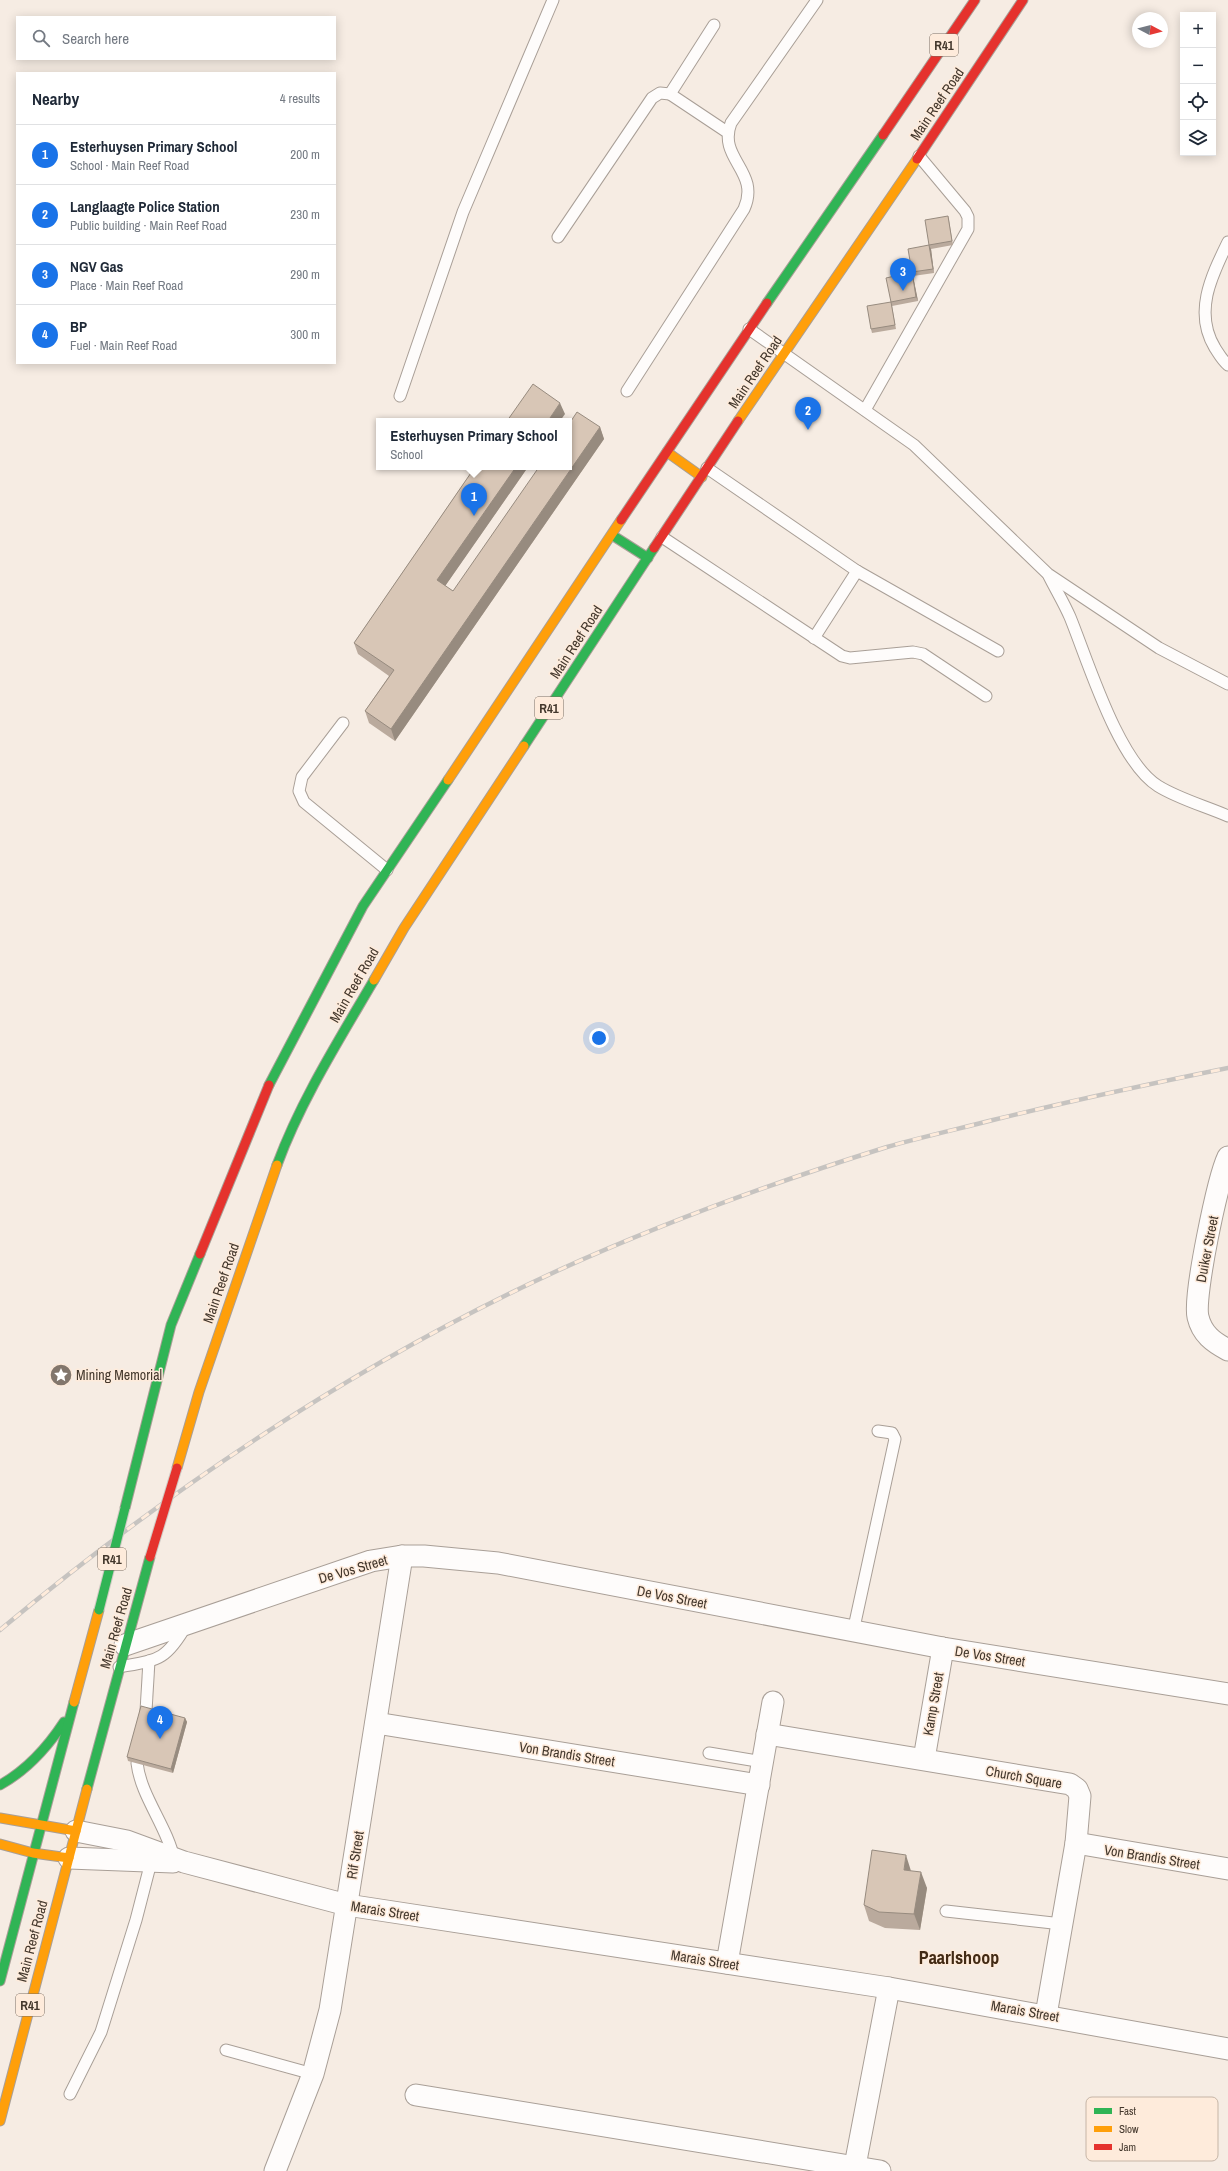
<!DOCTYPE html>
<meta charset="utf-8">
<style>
:root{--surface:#fff;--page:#f6f6f7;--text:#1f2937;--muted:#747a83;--line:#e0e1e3;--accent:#1a73e8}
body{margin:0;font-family:"Archivo Narrow",sans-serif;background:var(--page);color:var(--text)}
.controls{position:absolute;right:12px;top:12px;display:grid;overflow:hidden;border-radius:0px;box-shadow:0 2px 10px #0003}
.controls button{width:36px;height:36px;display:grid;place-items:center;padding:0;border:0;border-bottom:1px solid var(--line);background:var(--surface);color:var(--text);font:20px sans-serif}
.compass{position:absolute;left:1132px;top:12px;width:36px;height:36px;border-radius:50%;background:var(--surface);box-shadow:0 2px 10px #0003;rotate:97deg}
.you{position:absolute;left:599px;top:1038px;width:14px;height:14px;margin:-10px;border:3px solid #fff;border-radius:50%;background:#1a73e8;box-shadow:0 0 0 6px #1a73e833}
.badge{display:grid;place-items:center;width:26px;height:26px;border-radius:50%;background:var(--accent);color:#fff;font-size:13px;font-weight:700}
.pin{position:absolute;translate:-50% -33px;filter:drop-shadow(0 1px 2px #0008)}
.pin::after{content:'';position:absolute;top:21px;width:14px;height:12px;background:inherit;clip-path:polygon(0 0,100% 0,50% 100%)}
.popup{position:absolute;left:376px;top:418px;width:196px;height:52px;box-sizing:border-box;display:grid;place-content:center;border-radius:0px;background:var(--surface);filter:drop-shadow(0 1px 3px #0005);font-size:13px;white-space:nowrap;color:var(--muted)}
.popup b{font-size:15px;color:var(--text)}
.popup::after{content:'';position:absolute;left:50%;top:100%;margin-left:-8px;border:8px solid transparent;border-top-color:var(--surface)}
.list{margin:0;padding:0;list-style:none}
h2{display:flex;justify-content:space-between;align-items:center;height:52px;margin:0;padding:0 16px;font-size:17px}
h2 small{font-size:13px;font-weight:400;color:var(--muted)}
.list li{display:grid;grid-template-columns:26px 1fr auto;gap:12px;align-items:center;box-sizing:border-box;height:60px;padding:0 16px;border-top:1px solid var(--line)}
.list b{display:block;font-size:15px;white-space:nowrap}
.list p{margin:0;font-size:13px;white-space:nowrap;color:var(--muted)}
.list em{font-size:13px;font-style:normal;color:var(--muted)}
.icon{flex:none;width:22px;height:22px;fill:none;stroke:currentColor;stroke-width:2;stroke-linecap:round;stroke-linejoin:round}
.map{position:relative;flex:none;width:1228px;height:2171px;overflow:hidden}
.search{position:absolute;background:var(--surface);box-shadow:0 2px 10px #0003;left:16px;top:16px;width:320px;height:44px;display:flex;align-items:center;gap:10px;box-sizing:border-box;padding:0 14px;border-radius:0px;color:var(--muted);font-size:15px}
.panel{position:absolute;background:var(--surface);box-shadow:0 2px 10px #0003;left:16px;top:72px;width:320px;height:292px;border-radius:0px}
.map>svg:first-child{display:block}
</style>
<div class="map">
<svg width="1228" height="2171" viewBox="0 0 1228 2171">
<rect width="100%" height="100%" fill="#f6ece3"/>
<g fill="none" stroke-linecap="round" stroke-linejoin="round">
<!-- lane casing -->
<g stroke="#a99f97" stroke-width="13">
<g id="lane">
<polyline points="714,25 670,94 727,132"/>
<polyline points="558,237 652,98 660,93 670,94"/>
<path d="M1228,242C1212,275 1193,312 1215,348C1219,354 1222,360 1228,365"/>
<polyline points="749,329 914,445 1048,574 1159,648 1228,684"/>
<path d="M627,391L744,209C761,171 717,159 731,123L817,0"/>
<polyline points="400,396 463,212 553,0"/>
<polyline points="865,410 968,229 968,217 965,211 919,156"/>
<polyline points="707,468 857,571 998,651"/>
<polyline points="662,537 842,656 850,658 913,652 923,654 986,696"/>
<path d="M1049,576C1056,590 1064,603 1070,617C1088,661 1118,761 1158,786C1179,799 1205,806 1228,816"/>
<polyline points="814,638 857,571"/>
<polyline points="343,723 302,777 299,791 304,802 387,870"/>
<polyline points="853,1632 895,1439 892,1433 878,1431"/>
<path d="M119,1667C158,1660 166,1661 187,1624"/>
<polyline points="146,1711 149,1661"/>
<polyline points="709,1753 763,1762"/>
<path d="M137,1763C141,1797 167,1826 174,1859"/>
<polyline points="946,1911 1062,1924"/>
<polyline points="226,2050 313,2074"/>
<polyline points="70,2094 101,2032 136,1920 151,1862"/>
</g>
</g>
<!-- street casing -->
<g stroke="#a99f97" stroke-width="23">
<g id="street">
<path d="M1228,1157C1218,1178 1193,1297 1198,1317C1202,1334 1213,1342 1228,1350"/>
<polyline points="125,1645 371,1561 402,1556 424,1556 498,1563 943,1648 1228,1694"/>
<polyline points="376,1723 759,1785"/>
<polyline points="767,1734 1070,1784 1077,1789 1080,1796 1076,1843 1046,2015"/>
<polyline points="924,1759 943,1648"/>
<polyline points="76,1831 127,1841 184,1862 347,1905 889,1988 1228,2049"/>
<polyline points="1076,1843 1228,1869"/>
<polyline points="69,1858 173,1862"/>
<polyline points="727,1963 773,1702"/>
<polyline points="416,2095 880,2171"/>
<polyline points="275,2171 313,2074 330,2010 402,1556"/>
<polyline points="854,2171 889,1988"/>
</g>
</g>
<!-- fast casing -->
<g stroke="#a99f97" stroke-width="11">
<g id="fast">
<polyline points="767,303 883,135"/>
<polyline points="612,535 648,558"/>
<polyline points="524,746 654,548"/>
<polyline points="269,1085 363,906 448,780"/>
<path d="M277,1165C301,1100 339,1040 374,980"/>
<polyline points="125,1508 171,1325 200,1254"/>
<path d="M0,1785C27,1770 47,1748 64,1722"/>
<polyline points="87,1789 150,1557"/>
<polyline points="0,1981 74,1702"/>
</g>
</g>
<!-- slow casing -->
<g stroke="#a99f97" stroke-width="11">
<g id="slow">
<polyline points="738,421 917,159"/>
<polyline points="667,452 702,477"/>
<polyline points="448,780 621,520"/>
<polyline points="374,980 404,928 524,746"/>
<polyline points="177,1468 199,1392 277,1165"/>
<polyline points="74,1702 99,1610"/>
<polyline points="0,1818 76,1831"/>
<polyline points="0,1844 33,1853 69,1858"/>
<polyline points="0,2121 87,1789"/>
</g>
</g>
<!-- jam casing -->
<g stroke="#a99f97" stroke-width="11">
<g id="jam">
<polyline points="883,135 975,0"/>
<polyline points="917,159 1023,0"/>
<polyline points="621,520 767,303"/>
<polyline points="654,548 738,421"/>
<polyline points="200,1254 269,1085"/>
</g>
</g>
<!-- lane -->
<use href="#lane" stroke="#fefcfb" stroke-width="11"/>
<!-- street -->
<use href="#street" stroke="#fefcfb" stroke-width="21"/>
<!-- fast -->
<use href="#fast" stroke="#30b455" stroke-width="9"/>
<!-- slow -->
<use href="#slow" stroke="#ff9f0a" stroke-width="9"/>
<!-- jam -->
<use href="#jam" stroke="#e5322d" stroke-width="9"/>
<!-- rail casing -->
<g stroke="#c6c3c0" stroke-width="4.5">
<path id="rail" d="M0,1630C170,1488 357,1363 559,1270C665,1222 775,1182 887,1147C922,1137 958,1129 993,1120C1071,1101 1149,1084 1228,1068"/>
</g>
<!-- rail -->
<use href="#rail" stroke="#feebdb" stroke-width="3" stroke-dasharray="9" stroke-linecap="butt"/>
<!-- fast-bridge casing -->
<g stroke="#cfc8c2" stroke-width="11" stroke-linecap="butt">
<polyline id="fast-bridge" points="99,1610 125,1508"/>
</g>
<!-- jam-bridge casing -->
<g stroke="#cfc8c2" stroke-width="11" stroke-linecap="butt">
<polyline id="jam-bridge" points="150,1557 177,1468"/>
</g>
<!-- fast-bridge -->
<use href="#fast-bridge" stroke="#30b455" stroke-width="9"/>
<!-- jam-bridge -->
<use href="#jam-bridge" stroke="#e5322d" stroke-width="9"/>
</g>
<!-- wall -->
<g fill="#baaa9d">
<polygon points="948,216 949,220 953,245 931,249 934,273 913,276 918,301 892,306 891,302 912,272"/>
<polygon points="891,302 892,306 896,329 872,333 871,329"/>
<polygon points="600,427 604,439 395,741 369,723 365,711 389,676 358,654 354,643 475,467 528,467 445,586 453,591"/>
<polygon points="185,1718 187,1722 173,1773 128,1761 127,1757"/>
<polygon points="911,1871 927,1888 920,1930 885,1928 869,1921 864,1905"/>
</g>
<!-- shaded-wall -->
<g fill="#978b7f">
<polygon points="929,245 931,249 934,273 933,269"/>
<polygon points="912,272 913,276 918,301 916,297"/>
<polygon points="560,403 565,414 560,421 548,421"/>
<polygon points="600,427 604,439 395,741 391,729"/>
<polygon points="516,467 528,467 441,592 437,580"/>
<polygon points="185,1718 187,1722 173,1773 171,1769"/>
<polygon points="906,1855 911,1871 904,1870"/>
<polygon points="921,1872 927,1888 920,1930 914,1914"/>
</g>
<!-- building -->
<g fill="#d8c6b6" stroke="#978b7f">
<polygon points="948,216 952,241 929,245 925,220"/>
<polygon points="929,245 933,269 912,272 916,297 891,302 886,278 912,272 908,249"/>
<polygon points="891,302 895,325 871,329 867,306"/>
<polygon points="533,384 560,403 548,421 507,421"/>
<polygon points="577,412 600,427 391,729 365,711 394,670 354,643 475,467 516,467 437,580 453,591 539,467 569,467 569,424"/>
<polygon points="141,1706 185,1718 171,1769 127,1757"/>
<polygon points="872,1850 906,1855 904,1870 921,1872 914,1914 879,1912 864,1905"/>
</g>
<!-- icons -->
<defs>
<g id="sight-disc" transform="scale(1.15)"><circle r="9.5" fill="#82766c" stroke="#feebdb"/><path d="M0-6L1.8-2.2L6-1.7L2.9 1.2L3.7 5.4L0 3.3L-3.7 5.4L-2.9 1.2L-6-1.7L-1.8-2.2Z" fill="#fff"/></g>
</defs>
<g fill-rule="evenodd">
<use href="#sight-disc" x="61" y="1375"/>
</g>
<g text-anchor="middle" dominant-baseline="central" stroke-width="3" stroke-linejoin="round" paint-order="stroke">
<!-- shield labels -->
<g fill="#feebdb" stroke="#7b6d60" stroke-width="1">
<rect x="930" y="34" width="28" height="22" rx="3"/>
<rect x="535" y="697" width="28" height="22" rx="3"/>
<rect x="98" y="1548" width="28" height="22" rx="3"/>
<rect x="16" y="1994" width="28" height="22" rx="3"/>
</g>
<g font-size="13" font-weight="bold" fill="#43372c">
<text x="944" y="45">R41</text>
<text x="549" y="708">R41</text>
<text x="112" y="1559">R41</text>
<text x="30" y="2005">R41</text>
</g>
<!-- street labels -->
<g font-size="14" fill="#43372c" stroke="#feebdb">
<text transform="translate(937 104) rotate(-56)">Main Reef Road</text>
<text transform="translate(755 372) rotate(-56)">Main Reef Road</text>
<text transform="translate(576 642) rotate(-57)">Main Reef Road</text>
<text transform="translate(354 985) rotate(-60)">Main Reef Road</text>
<text transform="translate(1207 1249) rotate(-79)">Duiker Street</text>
<text transform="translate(221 1283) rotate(-71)">Main Reef Road</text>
<text transform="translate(353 1569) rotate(-16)">De Vos Street</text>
<text transform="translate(672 1597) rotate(11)">De Vos Street</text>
<text transform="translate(116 1628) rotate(-74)">Main Reef Road</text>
<text transform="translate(990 1656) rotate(9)">De Vos Street</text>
<text transform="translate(933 1704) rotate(-80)">Kamp Street</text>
<text transform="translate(567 1754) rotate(9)">Von Brandis Street</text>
<text transform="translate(1024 1777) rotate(10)">Church Square</text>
<text transform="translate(355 1855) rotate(-81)">Rif Street</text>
<text transform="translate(1152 1857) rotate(9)">Von Brandis Street</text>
<text transform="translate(385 1911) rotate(9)">Marais Street</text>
<text transform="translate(32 1941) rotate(-75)">Main Reef Road</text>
<text transform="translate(705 1960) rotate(9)">Marais Street</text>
<text transform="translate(1025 2011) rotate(10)">Marais Street</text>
</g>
<!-- poi labels -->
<g font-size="14" fill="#43372c" stroke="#feebdb" text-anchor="start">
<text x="76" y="1375">Mining Memorial</text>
</g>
<!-- district labels -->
<g font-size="18" font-weight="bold" fill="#422a14" stroke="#feebdb">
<text x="959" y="1957">Paarlshoop</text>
</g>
</g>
<!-- legend -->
<rect x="1086" y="2097" width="132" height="64" rx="6" fill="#feebdb" stroke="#c6b5a6" stroke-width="1"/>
<rect x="1094" y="2108" width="18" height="6" fill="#30b455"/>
<rect x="1094" y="2126" width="18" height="6" fill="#ff9f0a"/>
<rect x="1094" y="2144" width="18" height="6" fill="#e5322d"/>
<g font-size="11" fill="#43372c">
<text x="1119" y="2115">Fast</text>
<text x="1119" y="2133">Slow</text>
<text x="1119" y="2151">Jam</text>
</g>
</svg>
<div class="controls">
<button>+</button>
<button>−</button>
<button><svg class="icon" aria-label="locate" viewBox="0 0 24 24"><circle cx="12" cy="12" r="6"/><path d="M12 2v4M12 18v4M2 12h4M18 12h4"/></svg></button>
<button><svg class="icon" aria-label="layers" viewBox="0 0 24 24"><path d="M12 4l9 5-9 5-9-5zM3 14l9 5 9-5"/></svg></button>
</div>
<svg class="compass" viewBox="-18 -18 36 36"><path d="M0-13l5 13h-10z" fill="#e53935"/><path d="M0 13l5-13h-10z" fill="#747a83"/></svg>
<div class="you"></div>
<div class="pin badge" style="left:474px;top:516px">1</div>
<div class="popup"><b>Esterhuysen Primary School</b>School</div>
<div class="pin badge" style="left:808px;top:430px">2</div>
<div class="pin badge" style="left:903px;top:291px">3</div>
<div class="pin badge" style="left:160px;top:1739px">4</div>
<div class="search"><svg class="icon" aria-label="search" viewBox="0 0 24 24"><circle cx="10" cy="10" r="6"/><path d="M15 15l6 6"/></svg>Search here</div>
<section class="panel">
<h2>Nearby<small>4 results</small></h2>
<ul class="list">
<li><span class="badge">1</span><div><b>Esterhuysen Primary School</b><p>School · Main Reef Road</p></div><em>200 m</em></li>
<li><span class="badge">2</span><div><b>Langlaagte Police Station</b><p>Public building · Main Reef Road</p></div><em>230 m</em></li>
<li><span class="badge">3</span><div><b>NGV Gas</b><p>Place · Main Reef Road</p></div><em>290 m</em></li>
<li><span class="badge">4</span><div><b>BP</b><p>Fuel · Main Reef Road</p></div><em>300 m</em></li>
</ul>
</section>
</div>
